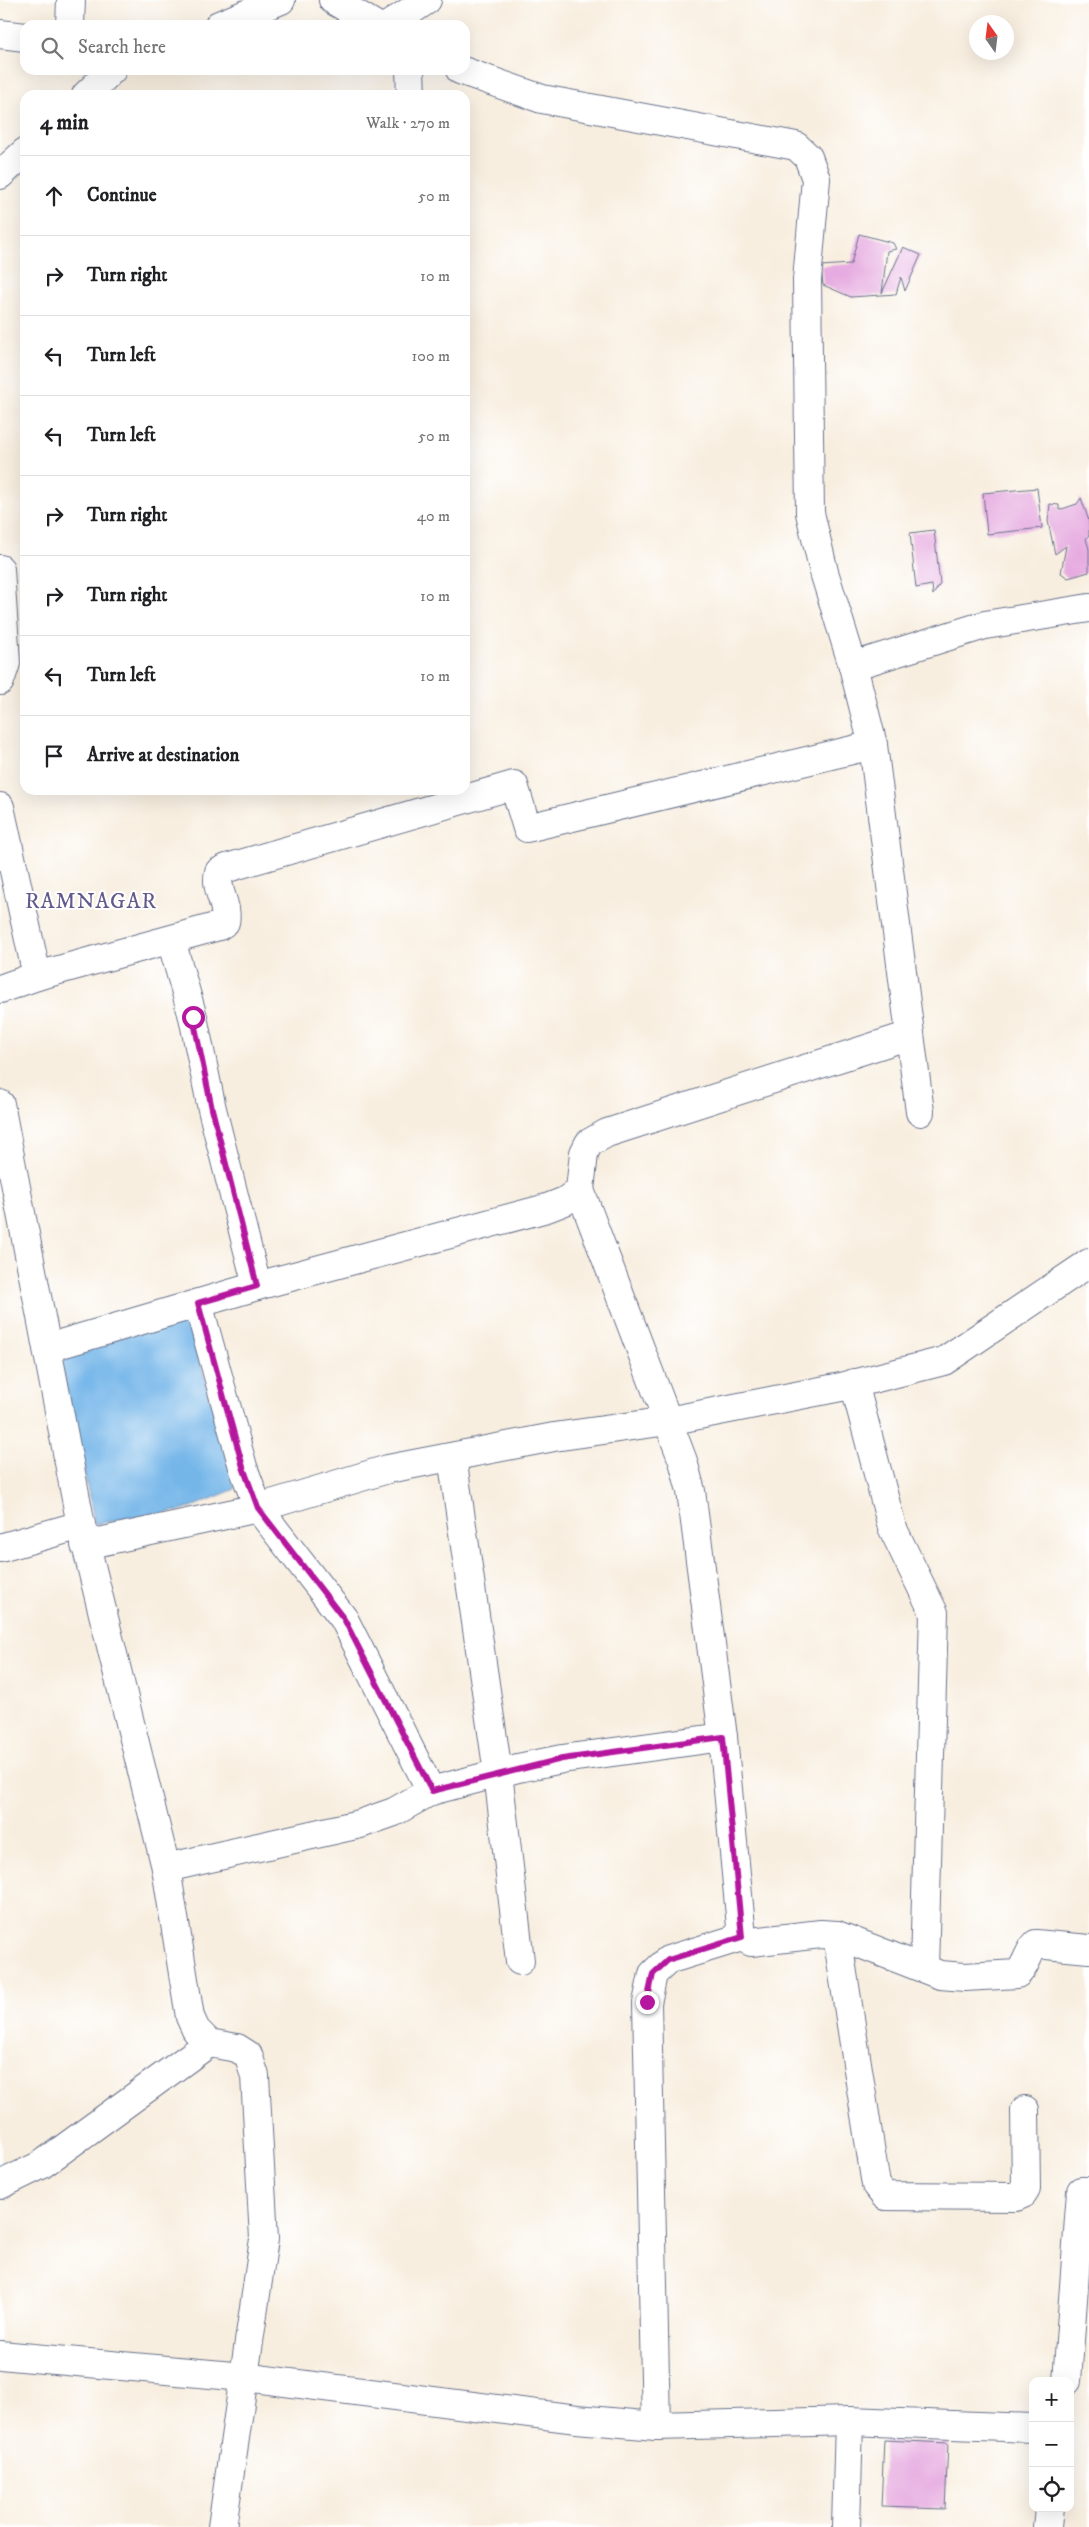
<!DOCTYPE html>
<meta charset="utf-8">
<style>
:root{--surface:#fff;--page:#f2f2f2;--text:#202124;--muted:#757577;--line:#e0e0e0}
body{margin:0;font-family:"IM FELL DW Pica",serif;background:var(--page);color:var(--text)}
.controls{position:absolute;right:15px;bottom:15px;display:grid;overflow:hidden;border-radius:10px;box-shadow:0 5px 20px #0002}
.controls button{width:45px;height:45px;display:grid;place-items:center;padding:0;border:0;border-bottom:1px solid var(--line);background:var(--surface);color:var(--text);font:25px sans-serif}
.compass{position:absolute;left:969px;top:15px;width:45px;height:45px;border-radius:50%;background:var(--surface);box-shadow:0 5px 20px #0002;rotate:346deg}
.stop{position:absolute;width:15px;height:15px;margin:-11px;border:4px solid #b5179e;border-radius:50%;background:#fff}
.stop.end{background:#b5179e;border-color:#fff;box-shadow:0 1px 5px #0008}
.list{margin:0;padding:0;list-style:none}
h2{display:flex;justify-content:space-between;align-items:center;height:65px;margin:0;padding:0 20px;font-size:21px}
h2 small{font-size:16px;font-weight:400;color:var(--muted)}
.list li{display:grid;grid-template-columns:32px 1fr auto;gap:15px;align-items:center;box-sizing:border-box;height:80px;padding:0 20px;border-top:1px solid var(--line)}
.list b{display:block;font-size:19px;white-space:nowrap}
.list em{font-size:16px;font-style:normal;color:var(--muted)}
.icon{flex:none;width:28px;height:28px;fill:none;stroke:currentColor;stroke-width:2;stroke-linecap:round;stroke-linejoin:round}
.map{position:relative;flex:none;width:1089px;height:2527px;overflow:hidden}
.search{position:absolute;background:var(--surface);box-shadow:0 5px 20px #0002;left:20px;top:20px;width:450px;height:55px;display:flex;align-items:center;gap:12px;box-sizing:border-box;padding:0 18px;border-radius:15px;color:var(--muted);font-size:19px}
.panel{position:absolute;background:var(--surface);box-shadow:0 5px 20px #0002;left:20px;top:90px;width:450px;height:705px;border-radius:15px}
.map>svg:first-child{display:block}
</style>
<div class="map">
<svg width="1089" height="2527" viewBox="0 0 1089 2527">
<rect width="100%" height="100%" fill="#fff"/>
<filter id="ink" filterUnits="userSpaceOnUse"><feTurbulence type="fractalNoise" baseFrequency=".02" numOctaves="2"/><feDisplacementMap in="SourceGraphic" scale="10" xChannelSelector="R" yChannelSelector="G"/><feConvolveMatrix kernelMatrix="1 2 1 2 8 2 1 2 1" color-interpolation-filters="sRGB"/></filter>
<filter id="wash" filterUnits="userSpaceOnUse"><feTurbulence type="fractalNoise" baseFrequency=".0096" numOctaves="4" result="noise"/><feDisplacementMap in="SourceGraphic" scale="20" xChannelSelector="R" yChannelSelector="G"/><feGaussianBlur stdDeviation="1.12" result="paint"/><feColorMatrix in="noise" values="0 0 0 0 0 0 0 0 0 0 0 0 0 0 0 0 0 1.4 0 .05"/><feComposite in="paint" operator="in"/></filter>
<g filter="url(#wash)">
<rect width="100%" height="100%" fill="#f8eedf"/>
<!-- water -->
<polygon fill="#74b6e9" stroke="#4872a4" points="187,1314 235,1489 184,1510 95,1524 60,1358"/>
<g id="blocks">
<!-- building -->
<g fill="#e6abe0">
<polygon points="859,234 893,243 896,249 887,251 882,293 903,247 921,255 905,291 901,277 896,294 851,297 823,285 821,266 851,264"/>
<polygon points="1037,488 1042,528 987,534 983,493"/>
<polygon points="1081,498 1089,521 1089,535 1086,539 1089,549 1089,572 1068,578 1061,573 1066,546 1055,554 1048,521 1050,504 1059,505 1059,510 1077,504"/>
<polygon points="934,530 940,584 933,595 932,585 916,588 910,533"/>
<polygon points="884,2440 948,2443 945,2509 881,2507"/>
</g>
</g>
</g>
<g filter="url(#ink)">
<use href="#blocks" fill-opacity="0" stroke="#68728b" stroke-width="1"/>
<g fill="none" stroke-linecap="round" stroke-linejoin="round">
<!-- minor casing -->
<g stroke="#68728b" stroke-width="30">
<g id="minor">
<polyline points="333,0 375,25"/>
<polyline points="70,25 71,0"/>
<polyline points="219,25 281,0"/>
<polyline points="389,25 427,0"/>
<polyline points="0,34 25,37"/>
<polyline points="410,70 411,95"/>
<polyline points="460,70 542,99 796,146 808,157 816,179 807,280 810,513 824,572 853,666 873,745 920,1112"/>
<polyline points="86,95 112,70"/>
<polyline points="0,175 25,152"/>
<polyline points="0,569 6,663 0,681"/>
<polyline points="853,666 985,625 1089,608"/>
<polyline points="0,807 37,976 0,989"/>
<polyline points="171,940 193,1017 212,1109 257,1286"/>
<path d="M37,976L219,926L225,922C229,905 214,889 219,872L227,868L514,785L527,828L873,745"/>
<polyline points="0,1104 81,1525 166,1868 190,2017 196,2030 209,2043 237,2048 248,2055 255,2076 264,2239 222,2527"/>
<path d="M580,1190L683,1461L691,1491L723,1737L742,1937L751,1942L821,1934L837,1935L940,1975L965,1977L1017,1974C1027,1966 1027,1953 1036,1944L1089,1949"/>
<polyline points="198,1303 243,1467 258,1508 344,1619 431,1791"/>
<polyline points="47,1348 257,1286 547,1208 565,1201 580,1190 584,1153 589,1143 607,1133 910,1035"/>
<polyline points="854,1383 892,1527 934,1613 924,1968"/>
<polyline points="452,1457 498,1773 520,1961"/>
<polyline points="85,1545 258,1508 388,1469 554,1437 668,1421 841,1387 944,1361 1089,1263"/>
<polyline points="0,1548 81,1525"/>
<polyline points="166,1868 360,1824 394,1812 431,1791 518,1768 562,1759 723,1737"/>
<polyline points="837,1935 876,2185 885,2196 1016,2197 1023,2194 1026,2189 1025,2110"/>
<polyline points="0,2185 41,2165 209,2043"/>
<polyline points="0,2355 244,2377 577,2419 656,2426 849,2421 1033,2428"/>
<polyline points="1067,2381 1081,2191 1089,2191"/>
<polyline points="656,2426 647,2003 653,1974 668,1960 742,1937"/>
<polyline points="846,2527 849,2421"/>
<polyline points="1047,2527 1049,2508"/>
</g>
</g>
<!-- minor -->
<use href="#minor" stroke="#fff" stroke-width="28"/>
</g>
</g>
<g fill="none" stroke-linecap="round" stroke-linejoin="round" filter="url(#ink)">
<!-- route -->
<polyline stroke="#b5179e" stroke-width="6" points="193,1017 212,1109 257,1286 198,1303 243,1467 258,1508 344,1619 432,1791 562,1759 723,1737 742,1937 668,1960 653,1974 647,2002"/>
</g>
<g text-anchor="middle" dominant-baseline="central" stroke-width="4" stroke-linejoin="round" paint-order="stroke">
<!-- neighbourhood labels -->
<g font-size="22" letter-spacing="1" fill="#625a8c" stroke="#fff">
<text x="91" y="901">RAMNAGAR</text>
</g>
</g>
</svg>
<div class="controls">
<button>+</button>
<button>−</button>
<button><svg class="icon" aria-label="locate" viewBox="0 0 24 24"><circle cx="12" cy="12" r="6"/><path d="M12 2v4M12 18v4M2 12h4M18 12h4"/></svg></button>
</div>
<svg class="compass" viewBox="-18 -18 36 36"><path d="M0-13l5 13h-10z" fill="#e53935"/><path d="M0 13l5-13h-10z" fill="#757577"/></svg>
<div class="stop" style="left:193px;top:1017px"></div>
<div class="stop end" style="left:647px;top:2002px"></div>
<div class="search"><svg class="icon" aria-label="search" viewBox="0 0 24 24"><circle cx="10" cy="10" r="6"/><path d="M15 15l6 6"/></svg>Search here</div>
<section class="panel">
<h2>4 min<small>Walk · 270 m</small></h2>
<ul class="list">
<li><svg class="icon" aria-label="ahead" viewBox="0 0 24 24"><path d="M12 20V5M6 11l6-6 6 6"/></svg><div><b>Continue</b></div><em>50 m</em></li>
<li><svg class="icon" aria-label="right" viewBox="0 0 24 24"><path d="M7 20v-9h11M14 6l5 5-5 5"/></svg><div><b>Turn right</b></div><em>10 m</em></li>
<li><svg class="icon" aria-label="left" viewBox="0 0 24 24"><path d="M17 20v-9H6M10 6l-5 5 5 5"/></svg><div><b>Turn left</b></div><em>100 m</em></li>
<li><svg class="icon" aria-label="left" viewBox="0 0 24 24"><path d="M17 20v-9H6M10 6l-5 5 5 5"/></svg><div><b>Turn left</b></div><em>50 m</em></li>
<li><svg class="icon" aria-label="right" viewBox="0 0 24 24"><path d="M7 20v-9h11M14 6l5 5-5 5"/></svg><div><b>Turn right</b></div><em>40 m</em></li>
<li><svg class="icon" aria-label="right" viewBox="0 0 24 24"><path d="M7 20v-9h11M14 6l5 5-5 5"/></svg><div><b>Turn right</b></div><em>10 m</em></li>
<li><svg class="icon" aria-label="left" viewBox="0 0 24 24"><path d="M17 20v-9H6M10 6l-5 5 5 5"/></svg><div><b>Turn left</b></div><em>10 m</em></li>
<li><svg class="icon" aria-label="arrive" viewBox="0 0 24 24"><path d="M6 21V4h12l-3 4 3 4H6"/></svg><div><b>Arrive at destination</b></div></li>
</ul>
</section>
</div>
